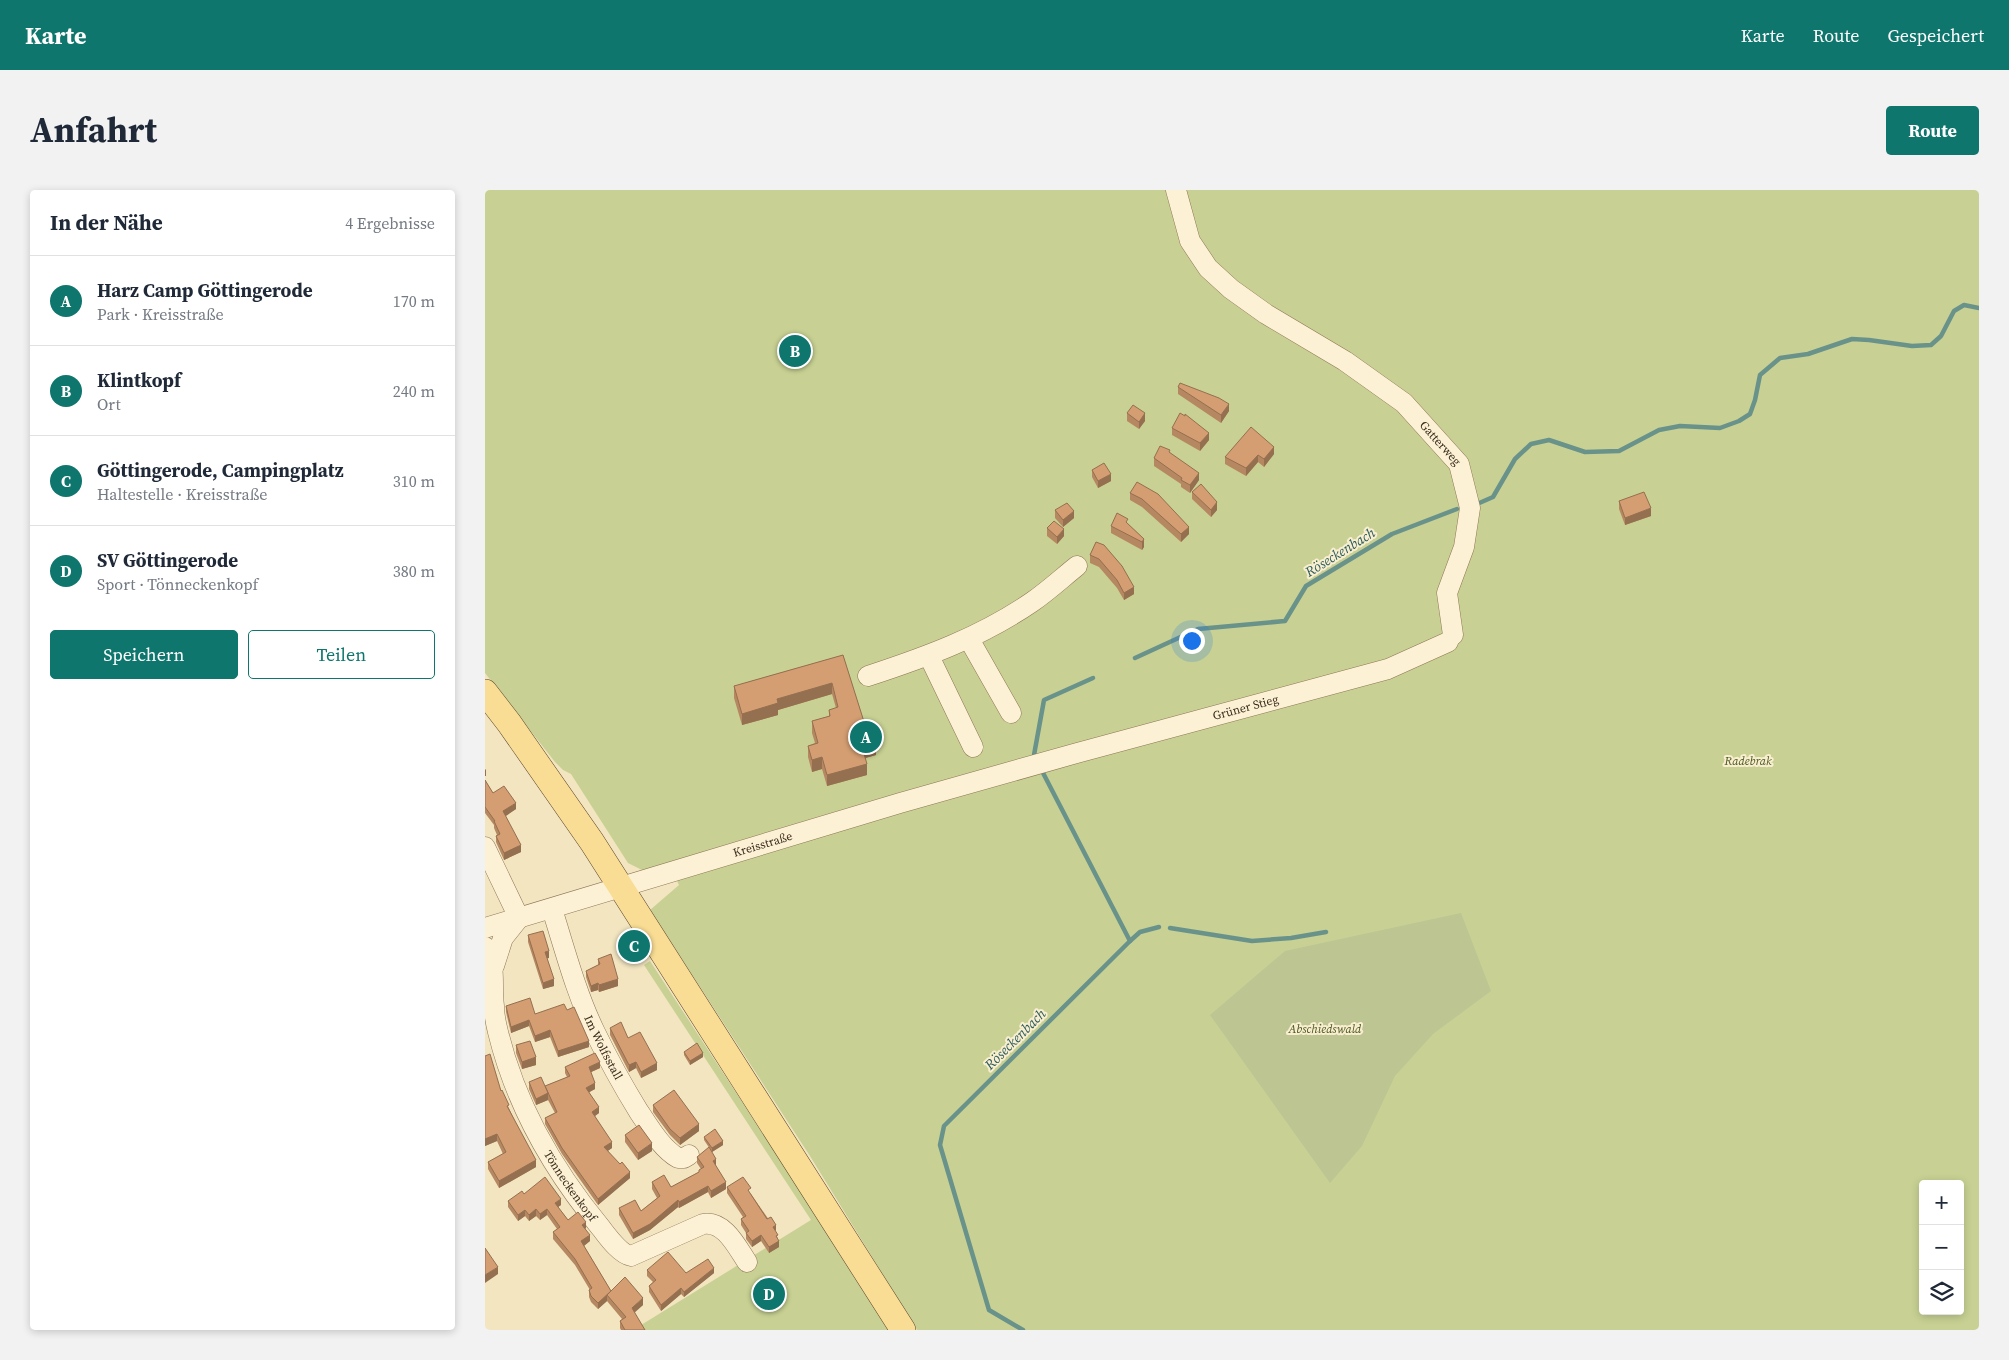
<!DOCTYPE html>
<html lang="de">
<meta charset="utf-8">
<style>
:root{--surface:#fff;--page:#f2f2f3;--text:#1f2937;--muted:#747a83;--line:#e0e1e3;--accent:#0f766e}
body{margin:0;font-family:"Source Serif 4",serif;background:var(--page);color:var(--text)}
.controls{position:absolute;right:15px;bottom:15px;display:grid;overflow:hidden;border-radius:5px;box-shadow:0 2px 8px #0003}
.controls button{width:45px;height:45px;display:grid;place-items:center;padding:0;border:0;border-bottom:1px solid var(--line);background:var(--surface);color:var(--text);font:25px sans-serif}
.you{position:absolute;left:706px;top:450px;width:18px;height:18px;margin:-12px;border:4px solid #fff;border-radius:50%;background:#1a73e8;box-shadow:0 0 0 8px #1a73e833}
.badge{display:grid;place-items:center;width:32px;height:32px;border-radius:50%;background:var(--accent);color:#fff;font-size:16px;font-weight:700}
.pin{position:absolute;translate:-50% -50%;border:2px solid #fff;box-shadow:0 1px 5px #0006}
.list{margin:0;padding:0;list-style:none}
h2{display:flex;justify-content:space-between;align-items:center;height:65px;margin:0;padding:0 20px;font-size:21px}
h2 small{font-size:16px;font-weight:400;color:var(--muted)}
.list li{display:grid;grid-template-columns:32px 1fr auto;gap:15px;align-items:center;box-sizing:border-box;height:90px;padding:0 20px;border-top:1px solid var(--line)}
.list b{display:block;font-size:19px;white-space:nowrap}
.list p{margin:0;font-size:16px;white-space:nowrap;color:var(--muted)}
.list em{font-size:16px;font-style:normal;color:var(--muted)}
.actions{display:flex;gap:10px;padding:15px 20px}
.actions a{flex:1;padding:11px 0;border:1px solid var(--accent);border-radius:5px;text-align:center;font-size:18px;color:var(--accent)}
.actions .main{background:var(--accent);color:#fff}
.icon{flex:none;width:28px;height:28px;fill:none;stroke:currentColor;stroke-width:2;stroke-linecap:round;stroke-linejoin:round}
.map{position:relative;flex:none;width:1494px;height:1140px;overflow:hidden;border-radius:5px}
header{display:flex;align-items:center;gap:30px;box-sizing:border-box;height:70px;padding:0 25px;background:var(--accent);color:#fff}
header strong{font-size:24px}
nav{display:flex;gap:28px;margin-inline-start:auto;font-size:18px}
.intro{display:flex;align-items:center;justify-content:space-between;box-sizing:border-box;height:120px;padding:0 30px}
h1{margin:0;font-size:35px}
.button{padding:12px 22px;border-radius:5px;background:var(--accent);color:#fff;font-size:18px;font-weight:700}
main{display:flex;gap:30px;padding:0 30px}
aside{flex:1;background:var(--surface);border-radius:5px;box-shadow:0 2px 8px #0003}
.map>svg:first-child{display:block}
</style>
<header>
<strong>Karte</strong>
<nav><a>Karte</a><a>Route</a><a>Gespeichert</a></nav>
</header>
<div class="intro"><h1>Anfahrt</h1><a class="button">Route</a></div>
<main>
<aside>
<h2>In der Nähe<small>4 Ergebnisse</small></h2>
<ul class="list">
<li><span class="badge">A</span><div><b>Harz Camp Göttingerode</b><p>Park · Kreisstraße</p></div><em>170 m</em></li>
<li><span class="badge">B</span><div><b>Klintkopf</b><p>Ort</p></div><em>240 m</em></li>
<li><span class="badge">C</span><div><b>Göttingerode, Campingplatz</b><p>Haltestelle · Kreisstraße</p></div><em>310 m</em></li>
<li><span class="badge">D</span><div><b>SV Göttingerode</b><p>Sport · Tönneckenkopf</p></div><em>380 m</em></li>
</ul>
<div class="actions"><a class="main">Speichern</a><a>Teilen</a></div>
</aside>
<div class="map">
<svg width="1494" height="1140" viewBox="0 0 1494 1140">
<rect width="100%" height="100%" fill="#f2e5c0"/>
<!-- green -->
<g fill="#c8d193" fill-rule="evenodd">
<path d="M0,0H1494V1140H432L325,966L165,720L194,695L184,675L157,680L143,673L86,584L78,580L70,572L0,483ZM1438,994H1475V1121H1438Z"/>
<polygon points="165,771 406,1140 148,1140 326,1030 159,775"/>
</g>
<!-- cemetery -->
<polygon fill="#bdc593" points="976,723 1006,801 948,844 910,886 877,956 845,993 725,825 800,761"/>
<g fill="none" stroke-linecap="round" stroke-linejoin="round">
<!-- stream -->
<g stroke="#69938a" stroke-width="4.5">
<polyline points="992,314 1008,307 1030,269 1046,254 1064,250 1100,262 1134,261 1174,240 1195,236 1235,238 1254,231 1265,224 1270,210 1275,185 1295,168 1323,164 1367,149 1384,150 1427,156 1446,155 1456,146 1469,121 1479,115 1494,118"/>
<polyline points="650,468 713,439 800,431 821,396 907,344 972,319"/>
<polyline points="549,565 559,510 608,488"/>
<polyline points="685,738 767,751 806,748 841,742"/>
<polyline points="645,751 655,742 674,737"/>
<polyline points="538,1140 504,1120 455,955 459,936 645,751 556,579"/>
</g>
<!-- minor casing -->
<g stroke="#8d7556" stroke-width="21">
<g id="minor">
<path id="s1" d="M691,0L705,51L723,78L746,99L781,124L860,171L919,213L974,274L985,318L979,357L962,403L968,445"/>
<polyline points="484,449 526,523"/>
<polyline points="444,466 488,557"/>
<path d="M383,486C441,467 496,447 547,412C563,401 577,388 592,376"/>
<polyline points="0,657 34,728 18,748 9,776"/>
<path id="s2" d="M67,719C80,760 91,803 110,842C123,869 138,896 154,922C165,938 176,958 193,968H199L204,965"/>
<path id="s3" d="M0,738L415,613L592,563L903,479L963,452"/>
<path id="s4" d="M0,757C12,778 6,793 9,816C9,825 11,834 13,842C31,916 68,980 116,1038C123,1047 135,1064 146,1066L218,1034C239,1030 252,1057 262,1072"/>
</g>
</g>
<!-- major casing -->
<g stroke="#5a422b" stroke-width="26">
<polyline id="major" points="0,502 24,533 107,652 418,1140"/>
</g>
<!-- minor -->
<use href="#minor" stroke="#fcf1d4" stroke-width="20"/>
<!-- major -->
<use href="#major" stroke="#f9dd94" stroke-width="25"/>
</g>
<!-- wall -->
<g fill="#b68862">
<polygon points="693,197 744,221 736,233 693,204"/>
<polygon points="642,223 660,231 654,239 642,231"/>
<polygon points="687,238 724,250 715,261 687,245"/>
<polygon points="789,257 789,264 779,277 773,272 761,286 740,274 740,267"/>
<polygon points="685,263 714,290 705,303 696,297 696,294 669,276 669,268"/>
<polygon points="607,280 626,291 613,298 607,287"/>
<polygon points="707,302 732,320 726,327 707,309"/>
<polygon points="645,303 673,304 704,344 696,352 657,317 645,310"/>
<polygon points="1134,311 1166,326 1140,335 1134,319"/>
<polygon points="570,320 589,328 578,337 570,328"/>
<polygon points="643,334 659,349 659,357 657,360 626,343 626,336"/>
<polygon points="562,338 579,346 572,354 562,346"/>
<polygon points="611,352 649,404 639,410 632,398 614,377 605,373 605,365"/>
<polygon points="358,465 380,535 391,565 380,568 382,585 342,596 337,579 327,582 323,567 323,556 330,553 327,543 327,531 344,526 344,520 351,518 347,504 293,520 293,525 257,535 249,508 249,496"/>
<polygon points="0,590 8,603 31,619 20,626 36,662 19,670 11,652 11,646 12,645 9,638 9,635 0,623"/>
<polygon points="43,745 64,768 62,768 69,796 58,799 43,752"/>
<polygon points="113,769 133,796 114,802 113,800 106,802 101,787 101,781 113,775"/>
<polygon points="21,816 50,824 82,820 104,857 73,867 65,847 50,852 44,836 26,843 21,822"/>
<polygon points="125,838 143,848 172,880 156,888 151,878 144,882 125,845"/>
<polygon points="31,855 51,875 37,879 31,863"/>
<polygon points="199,862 218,867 205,875 199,865"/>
<polygon points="0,866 51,977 14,998 3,979 3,972 18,964 12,951 0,956"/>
<polygon points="80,877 115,878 106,882 110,899 104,902 114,923 110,926 127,958 123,961 145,988 113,1015 77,964 60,934 60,928 70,923 63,910 51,915 44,899 44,892 60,896 82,887 80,883"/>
<polygon points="168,915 214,941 195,955 185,945 168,922"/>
<polygon points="140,945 167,961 153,970 140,952"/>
<polygon points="219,947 238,955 227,962 219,950"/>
<polygon points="212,967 231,976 241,999 226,1008 223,1002 194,1018 193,1017 165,1040 148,1049 134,1025 134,1018 156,1021 172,1008 167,999 167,992 186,997 214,982 214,980 216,979 212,973"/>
<polygon points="242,997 266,1004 291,1040 290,1041 293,1049 294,1057 284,1063 276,1051 267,1057 261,1049 261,1043 256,1035 256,1029 258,1027 242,1003"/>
<polygon points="39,1004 76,1015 73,1017 83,1030 101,1038 100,1039 105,1051 99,1056 126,1101 158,1115 149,1122 160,1140 136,1140 135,1138 135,1131 137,1129 122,1111 113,1119 106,1112 104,1107 104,1100 105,1100 90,1075 68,1049 68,1042 72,1039 62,1025 55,1030 51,1026 44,1031 40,1026 33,1031 23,1017 23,1011"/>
<polygon points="162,1080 201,1083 229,1083 199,1107 196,1104 176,1121 164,1102 164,1096 168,1092 162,1086"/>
</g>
<!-- shaded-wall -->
<g fill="#946f50">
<polygon points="744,214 744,221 736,233 736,225"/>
<polygon points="660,223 660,231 654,239 654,232"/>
<polygon points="724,243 724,250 715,261 715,253"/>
<polygon points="789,257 789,264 779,277 779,269"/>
<polygon points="773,265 773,272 761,286 761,278"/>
<polygon points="714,283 714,290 705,303 705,295"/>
<polygon points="626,284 626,291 613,298 613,291"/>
<polygon points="732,312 732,320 726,327 726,320"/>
<polygon points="1166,318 1166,326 1140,335 1140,328"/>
<polygon points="589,321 589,328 578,337 578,330"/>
<polygon points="704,337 704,344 696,352 696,344"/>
<polygon points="579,339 579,346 572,354 572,347"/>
<polygon points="659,349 659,357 657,360 657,352"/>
<polygon points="649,397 649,404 639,410 639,403"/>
<polygon points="347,493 347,504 293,520 293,525 257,535 257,524 292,509"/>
<polygon points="391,554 391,565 377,569 377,557"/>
<polygon points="337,567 337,579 327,582 327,570"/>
<polygon points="382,574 382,585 342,596 342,585"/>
<polygon points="1,579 1,586 0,586 0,580"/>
<polygon points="31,613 31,619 18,628 18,621"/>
<polygon points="36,655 36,662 19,670 19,663"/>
<polygon points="64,761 64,768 60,769 60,762"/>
<polygon points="69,789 69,796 58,799 58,793"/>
<polygon points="133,789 133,796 114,802 114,795"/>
<polygon points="113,793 113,800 106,802 106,796"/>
<polygon points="44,830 44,836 26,843 26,837"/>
<polygon points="65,840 65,847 50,852 50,846"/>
<polygon points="104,851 104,857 73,867 73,861"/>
<polygon points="218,863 218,867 205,875 205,871"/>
<polygon points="51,867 51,875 37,879 37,872"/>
<polygon points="115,872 115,878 104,883 104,877"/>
<polygon points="151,872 151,878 144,882 144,875"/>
<polygon points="172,873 172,880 156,888 156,882"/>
<polygon points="110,893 110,899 101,904 101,898"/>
<polygon points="63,903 63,910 51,915 51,909"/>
<polygon points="114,917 114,923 107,928 107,922"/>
<polygon points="214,934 214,941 195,955 195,948"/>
<polygon points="12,944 12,951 0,956 0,949"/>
<polygon points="238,951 238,955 227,962 227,958"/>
<polygon points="127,952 127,958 119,963 119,957"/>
<polygon points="167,953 167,961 153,970 153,963"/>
<polygon points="231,969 231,976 228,971"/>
<polygon points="51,970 51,977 14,998 14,991"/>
<polygon points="145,982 145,988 113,1015 113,1009"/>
<polygon points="241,992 241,999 226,1008 226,1001"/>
<polygon points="223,996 223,1002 194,1018 194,1012"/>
<polygon points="76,1009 76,1015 70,1019 70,1013"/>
<polygon points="193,1010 193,1017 165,1040 148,1049 148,1043"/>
<polygon points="51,1019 51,1026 44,1031 44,1025"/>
<polygon points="62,1019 62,1025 55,1030 55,1024"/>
<polygon points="40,1020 40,1026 33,1031 33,1025"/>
<polygon points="101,1032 101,1038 97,1041 97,1035"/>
<polygon points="291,1035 291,1040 288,1043 288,1037"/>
<polygon points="105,1045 105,1051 96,1058 96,1051"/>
<polygon points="276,1045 276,1051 267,1057 267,1051"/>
<polygon points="294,1051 294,1057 284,1063 284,1057"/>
<polygon points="13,1077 13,1084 0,1093 0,1085"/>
<polygon points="229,1078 229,1083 199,1107 199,1102"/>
<polygon points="196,1098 196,1104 176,1121 176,1115"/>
<polygon points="122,1105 122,1111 113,1119 113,1113"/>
<polygon points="158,1108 158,1115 147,1125 147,1118"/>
</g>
<!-- building -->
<g fill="#d49e72" stroke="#946f50">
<polygon points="695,193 734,208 744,214 736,225 693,197"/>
<polygon points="648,215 660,223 654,232 642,223"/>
<polygon points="695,223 700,226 700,224 724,243 715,253 687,238"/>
<polygon points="766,237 789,257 779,269 773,265 761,278 740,267"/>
<polygon points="675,256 685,260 684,262 714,283 705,295 696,290 697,288 669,268"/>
<polygon points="619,273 626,284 613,291 607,280"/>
<polygon points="652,292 673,304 704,337 696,344 657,309 645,303"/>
<polygon points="716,294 732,312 726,320 707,302"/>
<polygon points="1159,302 1166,318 1140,328 1134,311"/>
<polygon points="582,313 589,321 578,330 570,320"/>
<polygon points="632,323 643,329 641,332 659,349 657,352 626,336"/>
<polygon points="569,331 579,339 572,347 562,338"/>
<polygon points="611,352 619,355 637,376 649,397 639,403 632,390 614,369 605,365"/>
<polygon points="358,465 380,535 385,533 391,554 377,557 382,574 342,585 337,567 327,570 323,556 333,553 327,531 345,526 344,520 353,517 347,493 292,509 293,513 257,524 249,496"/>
<polygon points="0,590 8,603 19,596 31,613 18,621 36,655 19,663 11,646 15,644 9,631 10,631 0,617"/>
<polygon points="58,741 64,761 60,762 69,789 58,793 43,745"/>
<polygon points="126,764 133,789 114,795 113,793 106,796 101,781 115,774 113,769"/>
<polygon points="45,808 50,824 79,814 82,820 89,817 104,851 73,861 65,840 50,846 44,830 26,837 21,816"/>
<polygon points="136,832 143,848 155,842 172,873 156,882 151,872 144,875 125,838"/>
<polygon points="45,851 51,867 37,872 31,855"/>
<polygon points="212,853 218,863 205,871 199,862"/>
<polygon points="110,863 115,872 104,877 110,893 101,898 114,917 107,922 127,952 119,957 135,974 137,972 145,982 113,1009 77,958 60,928 72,922 60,896 85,886 80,877"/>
<polygon points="5,864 16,901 17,900 24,915 22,916 51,970 14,991 3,972 21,962 12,944 0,949 0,866"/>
<polygon points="56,887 63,903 51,909 44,892"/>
<polygon points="189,900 214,934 195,948 185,939 168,915"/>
<polygon points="154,935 167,953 153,963 140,945"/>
<polygon points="230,939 238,951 227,958 219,947"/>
<polygon points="224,957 231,969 228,971 241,992 226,1001 223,996 194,1012 193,1010 165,1034 148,1043 134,1018 150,1010 156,1021 175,1006 167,992 179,985 186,997 214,982 214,980 219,977 212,967"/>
<polygon points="60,987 76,1009 70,1013 83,1030 93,1022 101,1032 97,1035 105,1045 96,1051 126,1101 113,1113 106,1106 104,1100 107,1098 90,1069 68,1042 75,1037 62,1019 55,1024 51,1019 44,1025 40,1020 33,1025 23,1011 37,1001 39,1004"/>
<polygon points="258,987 266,998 263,1000 282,1029 286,1027 291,1035 288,1037 293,1045 291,1046 294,1051 284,1057 276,1045 267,1051 261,1043 264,1041 256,1029 261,1026 242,997"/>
<polygon points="0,1058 13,1077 0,1085"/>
<polygon points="183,1062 201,1083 223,1069 229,1078 199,1102 196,1098 176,1115 164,1096 171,1090 162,1080"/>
<polygon points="140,1087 158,1108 147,1118 160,1140 140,1140 135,1131 141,1127 122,1105"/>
</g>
<g text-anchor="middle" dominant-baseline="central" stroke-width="4" stroke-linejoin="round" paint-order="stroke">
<!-- street labels -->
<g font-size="12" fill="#3b2c1c" stroke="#f9eed0">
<text stroke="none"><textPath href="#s1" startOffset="378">Gatterweg</textPath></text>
<text stroke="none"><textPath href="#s3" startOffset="792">Grüner Stieg</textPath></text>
<text stroke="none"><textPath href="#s3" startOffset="290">Kreisstraße</textPath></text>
<text stroke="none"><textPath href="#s2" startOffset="148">Im Wolfsstall</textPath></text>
<text stroke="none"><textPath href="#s4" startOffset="258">Tönneckenkopf</textPath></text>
</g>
<!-- park labels -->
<g font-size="12" font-style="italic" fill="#495920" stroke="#f9eed0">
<text x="1263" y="571">Radebrak</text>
<text x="840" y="839">Abschiedswald</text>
</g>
<!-- water labels -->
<g font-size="14" font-style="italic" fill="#2a5c5b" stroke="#f9eed0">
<text transform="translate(855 362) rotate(-32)">Röseckenbach</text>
<text transform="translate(530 849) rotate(-45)">Röseckenbach</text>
</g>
</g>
</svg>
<div class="controls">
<button>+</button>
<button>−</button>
<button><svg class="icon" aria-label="layers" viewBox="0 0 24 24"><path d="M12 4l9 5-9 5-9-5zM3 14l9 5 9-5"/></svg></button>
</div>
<div class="you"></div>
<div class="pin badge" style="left:381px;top:547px">A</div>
<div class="pin badge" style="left:310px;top:161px">B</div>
<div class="pin badge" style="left:149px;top:756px">C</div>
<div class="pin badge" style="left:284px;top:1104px">D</div>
</div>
</main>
